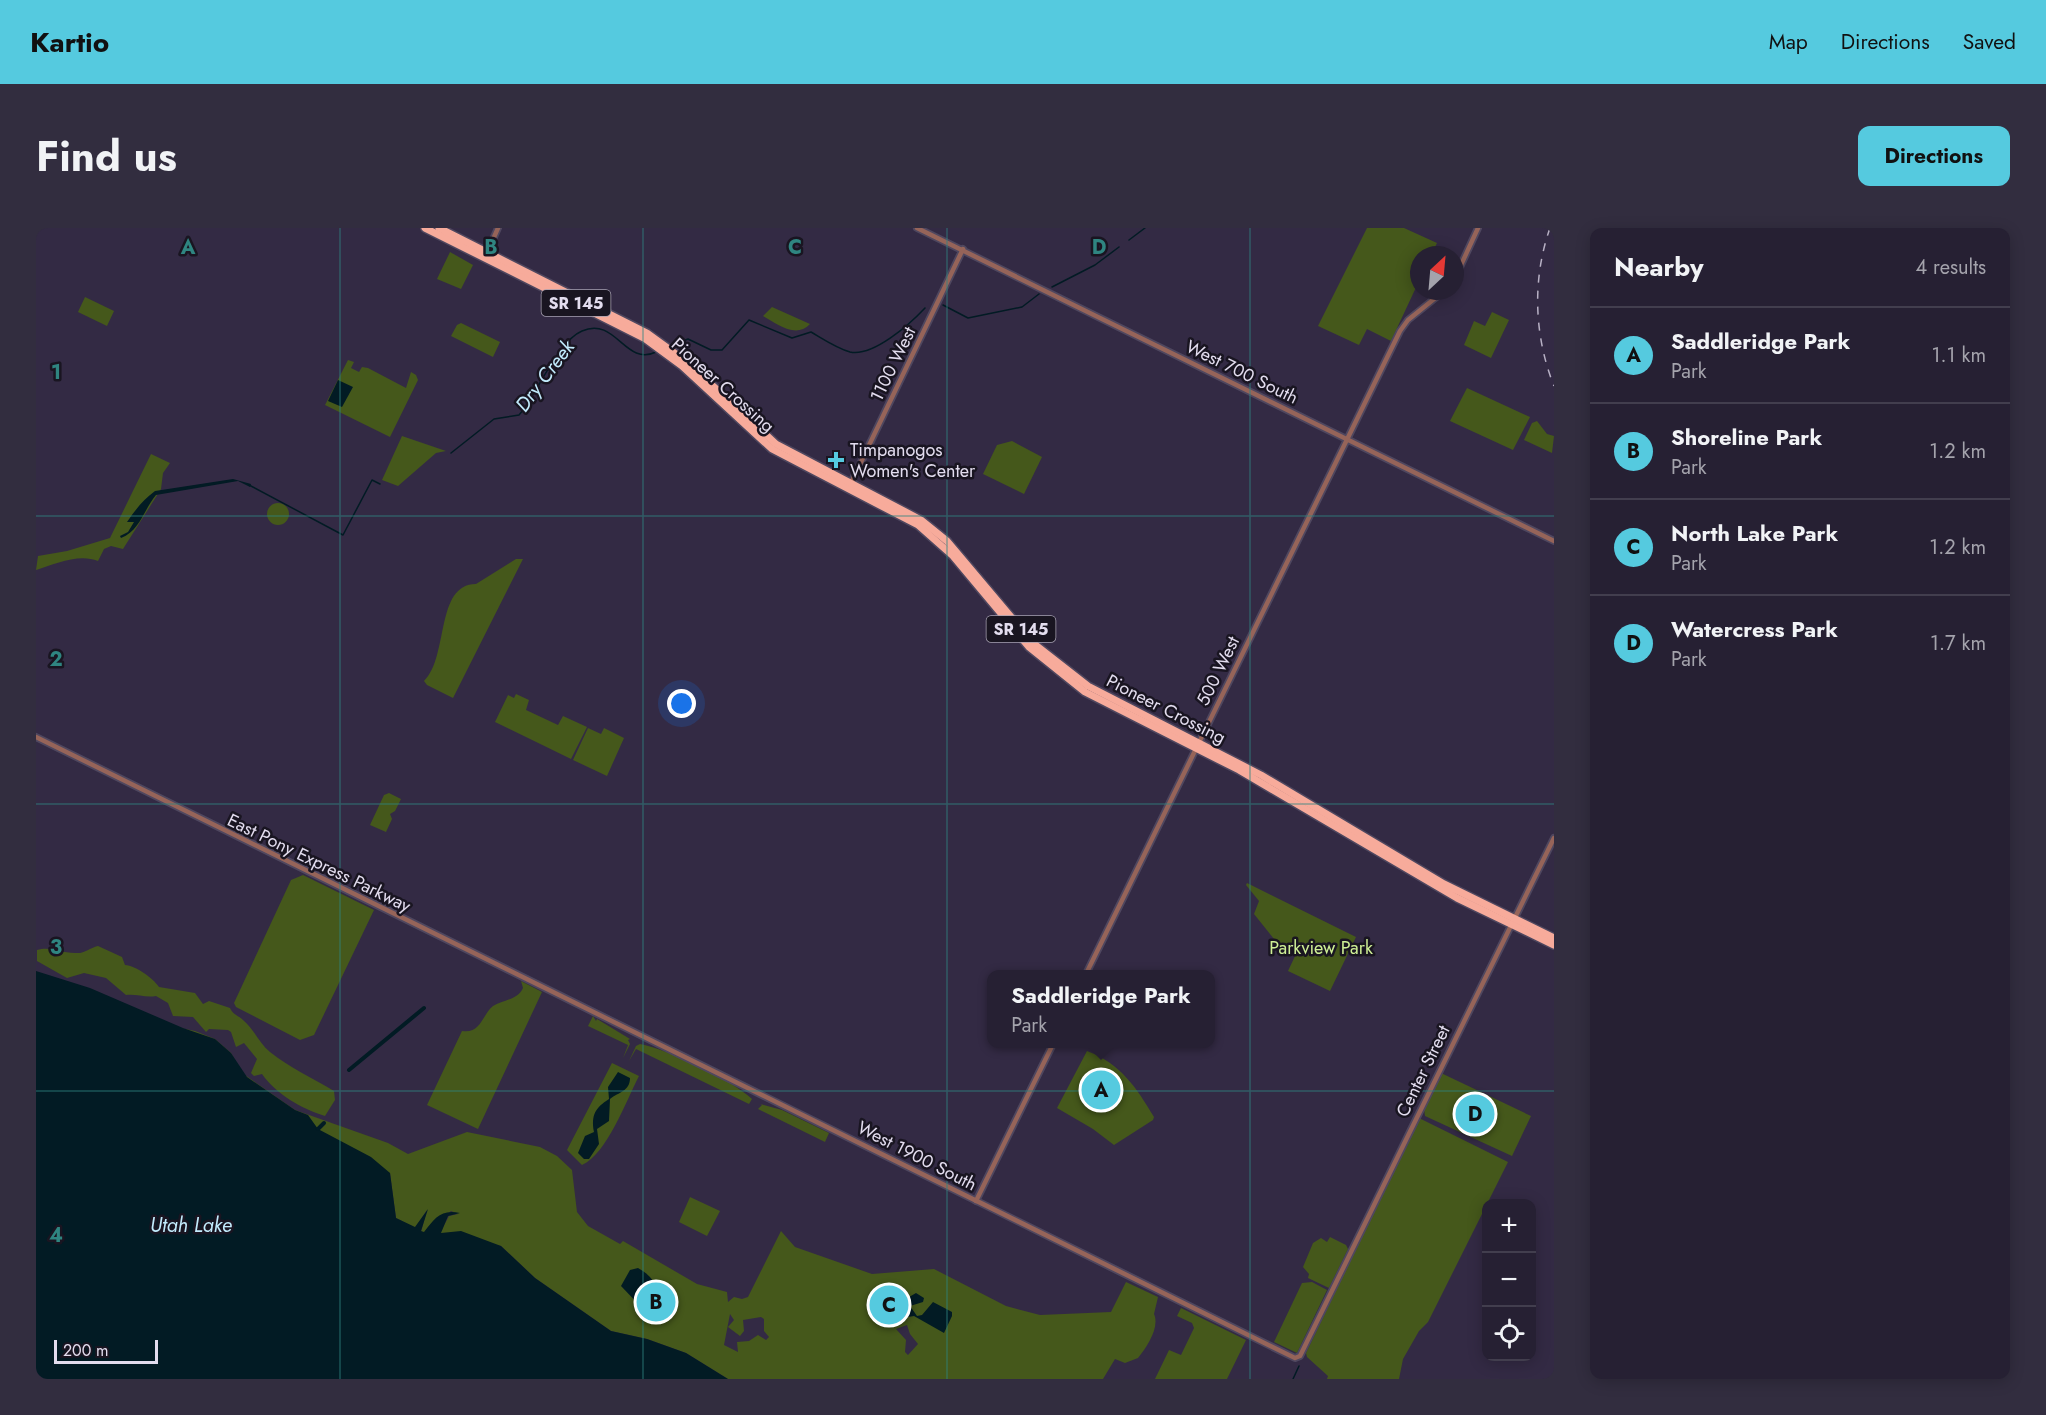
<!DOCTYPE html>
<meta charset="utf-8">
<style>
:root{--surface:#262033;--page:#322d3f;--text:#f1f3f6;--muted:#a4a3ac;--line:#423e4e;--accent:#55cadf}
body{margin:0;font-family:Jost,sans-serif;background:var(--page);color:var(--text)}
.controls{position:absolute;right:18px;bottom:18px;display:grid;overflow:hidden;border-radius:12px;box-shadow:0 3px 15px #0003}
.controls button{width:54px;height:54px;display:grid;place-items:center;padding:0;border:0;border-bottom:2px solid var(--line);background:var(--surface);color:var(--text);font:30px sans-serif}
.compass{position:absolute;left:1374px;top:18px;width:54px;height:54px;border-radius:50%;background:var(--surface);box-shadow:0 3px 15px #0003;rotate:26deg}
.scale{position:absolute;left:18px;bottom:15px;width:104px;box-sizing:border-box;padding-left:6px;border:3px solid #e3ddef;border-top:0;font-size:16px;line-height:21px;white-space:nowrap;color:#e3ddef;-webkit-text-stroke:4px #191521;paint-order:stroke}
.you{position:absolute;left:646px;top:476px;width:21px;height:21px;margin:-15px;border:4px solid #fff;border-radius:50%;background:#1a73e8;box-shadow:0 0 0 9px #1a73e833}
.badge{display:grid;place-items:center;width:39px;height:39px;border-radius:50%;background:var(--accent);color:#111;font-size:20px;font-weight:700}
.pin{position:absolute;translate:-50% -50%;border:3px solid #fff;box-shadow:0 2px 6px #0006}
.popup{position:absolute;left:951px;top:742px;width:228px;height:78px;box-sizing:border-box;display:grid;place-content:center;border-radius:12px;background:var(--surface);filter:drop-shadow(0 2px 4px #0005);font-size:20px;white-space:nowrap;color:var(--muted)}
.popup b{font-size:22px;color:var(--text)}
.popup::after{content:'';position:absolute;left:50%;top:100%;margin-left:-12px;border:12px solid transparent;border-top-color:var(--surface)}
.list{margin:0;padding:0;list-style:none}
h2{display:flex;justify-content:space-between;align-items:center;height:78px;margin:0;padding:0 24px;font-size:26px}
h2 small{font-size:20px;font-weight:400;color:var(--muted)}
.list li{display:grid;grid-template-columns:39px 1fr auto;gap:18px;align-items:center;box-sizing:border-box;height:96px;padding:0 24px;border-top:2px solid var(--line)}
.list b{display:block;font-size:22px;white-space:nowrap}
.list p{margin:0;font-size:20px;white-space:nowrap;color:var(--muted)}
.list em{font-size:20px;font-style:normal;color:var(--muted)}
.icon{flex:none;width:33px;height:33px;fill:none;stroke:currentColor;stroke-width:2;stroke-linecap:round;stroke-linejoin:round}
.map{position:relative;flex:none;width:1518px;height:1151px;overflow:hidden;border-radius:12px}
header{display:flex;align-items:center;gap:36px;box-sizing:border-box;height:84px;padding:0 30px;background:var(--accent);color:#111}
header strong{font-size:28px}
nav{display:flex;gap:33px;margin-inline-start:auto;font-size:21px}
.intro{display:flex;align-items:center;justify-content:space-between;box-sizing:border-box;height:144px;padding:0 36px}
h1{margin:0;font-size:42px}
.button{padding:15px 27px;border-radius:12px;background:var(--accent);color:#111;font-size:21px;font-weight:700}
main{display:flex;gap:36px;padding:0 36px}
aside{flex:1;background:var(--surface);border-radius:12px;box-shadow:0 3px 15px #0003}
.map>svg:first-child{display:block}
</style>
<header>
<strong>Kartio</strong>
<nav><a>Map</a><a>Directions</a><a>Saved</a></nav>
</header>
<div class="intro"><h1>Find us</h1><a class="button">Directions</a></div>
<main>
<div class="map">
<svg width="1518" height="1151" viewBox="0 0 1518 1151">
<rect width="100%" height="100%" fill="#332a44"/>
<!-- green -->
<g fill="#45581b" fill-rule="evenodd">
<polygon points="1331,0 1368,0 1401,15 1395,27 1383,27 1383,53 1355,113 1331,101 1323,117 1282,98"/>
<polygon points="414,24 437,37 425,61 401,51"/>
<polygon points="49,69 78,83 71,98 42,84"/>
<path d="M736,79L774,96C760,111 741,96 727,88Z"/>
<polygon points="1456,84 1473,92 1455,130 1428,117 1438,93 1449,98"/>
<polygon points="425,95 464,114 457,129 415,108 421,97"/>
<polygon points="312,132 318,134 315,140 323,144 326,139 332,140 370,160 375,144 380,147 382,152 354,209 289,177"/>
<polygon points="1431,160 1494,189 1477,222 1414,193"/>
<polygon points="1501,193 1511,206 1518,208 1516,225 1488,212 1496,195"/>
<polygon points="366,208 410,223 400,225 362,258 346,252"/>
<polygon points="976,213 1006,229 988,266 947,246 961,217"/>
<path d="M115,226L134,235L127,245L125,261L87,321L75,318L68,321L62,333C43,325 19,336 0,342L2,328L31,323L74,310Z"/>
<circle cx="242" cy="286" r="11"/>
<path d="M480,331H487L417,470L391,457L388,453C413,429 399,356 440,356Z"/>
<polygon points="480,466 493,472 490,482 522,497 527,488 551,499 535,531 459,494 472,467 478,470"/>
<polygon points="552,500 565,506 568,500 588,510 571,548 537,532"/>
<polygon points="353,565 365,571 359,583 354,586 356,591 350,604 334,597 348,567"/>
<polygon points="267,647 338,682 278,807 264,812 200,779 198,775 255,652"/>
<polygon points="1211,655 1320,709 1294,763 1252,743 1260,726 1242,716 1218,686 1223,673 1210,657"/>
<path d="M62,718L86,729L89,737C100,738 116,749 123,759L159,765L167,776L173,773L194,780C197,787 202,787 207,792C218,801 223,815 234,824C254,840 277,850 298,863L299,872L289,888C266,881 240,866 226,846L218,848L215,845L221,831L208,815L200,819L195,804L192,802L173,801L170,804L157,789L137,788L132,775L120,768C110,770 101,766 90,767L70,750L48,745L31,750L1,733V722C15,718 24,725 39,725C49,726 53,720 62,718Z"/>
<path d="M485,753L506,764L442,901L391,877L426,803C445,806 446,787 457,778C466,772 482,772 487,760Z"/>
<polygon points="557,788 560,793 561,791 594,811 592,812 594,816 587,830 592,817 552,798"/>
<path d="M125,796L159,803L179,811L195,825L206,845L259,882L352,915L372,926L431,904L504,919L521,928L536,942L541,984L552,998L584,1016L587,1013L661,1056L691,1064L692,1074L698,1069L706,1071L712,1069L745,1003L759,1019L836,1046L898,1041L970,1078L1004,1087L1075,1084L1090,1054L1122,1069L1118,1086C1124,1099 1111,1119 1102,1130L1089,1135L1079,1131L1067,1151H692L650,1125L611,1111L575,1103L499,1050L465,1018L404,1005L413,988L422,986L415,983L389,1004H385L391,982L379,1000L360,990L354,945L330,939ZM694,1086L698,1092L692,1099L704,1108L708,1103L707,1092L725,1089L728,1091V1103L733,1109L730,1112L722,1107L713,1113L701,1114L702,1124L688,1117ZM871,1097L874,1106L882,1116L872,1127L869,1124L870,1112L860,1101Z"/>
<path d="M604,816C631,821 696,852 716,871L713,876L600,821L593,833L600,818Z"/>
<path d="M1051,823C1085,836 1100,859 1118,889L1117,892L1078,917L1057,901L1021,880Z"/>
<path d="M576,835L603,848C590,873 571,926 546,937L531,922Z"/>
<polygon points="1405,845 1495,888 1476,928 1389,888 1388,881"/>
<polygon points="724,876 746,882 793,905 789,914 722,881 726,877"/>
<polygon points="1383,890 1472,934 1392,1094 1383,1103 1367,1131 1363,1151 1291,1151 1292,1148 1271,1129 1270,1125"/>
<polygon points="654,969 684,983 671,1008 643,994"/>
<polygon points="1294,1009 1310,1017 1312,1021 1293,1060 1272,1050 1273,1046 1267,1039 1277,1015 1285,1010 1291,1014"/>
<polygon points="1276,1054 1291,1062 1261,1125 1238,1114 1266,1055"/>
<polygon points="1145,1080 1210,1112 1191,1151 1119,1151 1133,1122 1145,1127 1158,1100 1156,1095 1141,1088"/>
</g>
<!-- water -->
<g fill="#021b24">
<polygon points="302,152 317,159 306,179 292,173"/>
<path d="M197,251L215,256L214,259L202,253L120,267C108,281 104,303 85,310L84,308L92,304L98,294H91C100,281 107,272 119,263Z"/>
<path d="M0,743L54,760L147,800L179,811L195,825L211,849L259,882L272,887L282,901L335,929L354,945L360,990L379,999L392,981L385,1003L388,1004C399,990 405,981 424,985L412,988L405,1005L425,1003L465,1018L499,1050L575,1103L611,1111L650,1125L692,1151H0Z"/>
<path d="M582,844L594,850C594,863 583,864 574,871L573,893L561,901L563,916L553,931H548L542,925L549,908L558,904C555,887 559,880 573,871L572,859Z"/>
<path d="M602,1040C617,1048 625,1062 627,1079L623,1084L607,1081L585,1058L594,1042Z"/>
<polygon points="880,1065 888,1070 887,1074 874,1078 881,1088 886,1087 897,1074 916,1084 916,1088 908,1105 878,1088 872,1089 867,1085 868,1072"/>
</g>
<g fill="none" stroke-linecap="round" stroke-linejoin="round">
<!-- stream -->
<g stroke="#021b24" stroke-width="1.5">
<polyline points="1093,12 1109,0"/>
<polyline points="1016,59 1059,37 1083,19"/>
<polyline points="907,77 932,90 986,79 1003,66"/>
<path d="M633,118L652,111L675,122H686L713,92L756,110L775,104C787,111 800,120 814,124C837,129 874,96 889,80"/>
<path d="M415,225L458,191L483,187C501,166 522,113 546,103C580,88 589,139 620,124"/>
<polyline points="213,257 307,307 336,252 344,256"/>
<polyline points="1257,1151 1263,1138"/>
</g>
<!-- canal -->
<g stroke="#021b24" stroke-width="4">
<polyline points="313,842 388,780"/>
<polyline points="282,901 288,895"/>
</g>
<!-- tertiary casing -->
<g stroke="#4f475f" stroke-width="8">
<g id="tertiary">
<polyline points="881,0 1518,313"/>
<polyline points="451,25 462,0"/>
<polyline points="1419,50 1442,0"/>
<polyline points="814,257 927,21"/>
<polyline points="0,509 1259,1130 1264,1128 1518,610"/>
<polyline points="1050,746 1364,103 1372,92 1408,63"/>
<polyline points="940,973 1017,816"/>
</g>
</g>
<!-- trunk casing -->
<g stroke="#4f475f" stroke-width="10">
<g id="trunk">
<polyline points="389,0 608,110 646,138 736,221 882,297 917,328 993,419 1049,464 1203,542 1421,670 1518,717"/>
<polyline points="403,0 611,105 651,134 740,216 885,292 911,313 997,415 1052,458 1225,547 1408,656 1518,710"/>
</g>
</g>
<!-- tertiary -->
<use href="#tertiary" stroke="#966459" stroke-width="4.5"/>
<!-- trunk -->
<use href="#trunk" stroke="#f7ab9b" stroke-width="7"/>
<!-- rail -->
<path stroke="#b8b1c5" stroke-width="1.5" stroke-dasharray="8 8" stroke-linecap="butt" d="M1514,0C1496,51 1498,108 1518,158"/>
</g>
<!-- grid -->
<path fill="none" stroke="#2f8581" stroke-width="1.5" stroke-opacity="0.55" d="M304,0V1151M607,0V1151M911,0V1151M1214,0V1151M0,288H1518M0,576H1518M0,863H1518"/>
<!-- markers -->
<path fill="#55cadf" stroke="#191521" stroke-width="2" d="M797 223h6v6h6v6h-6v6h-6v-6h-6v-6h6z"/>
<g text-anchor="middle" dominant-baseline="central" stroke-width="5" stroke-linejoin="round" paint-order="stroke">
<!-- shield labels -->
<g fill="#191521" stroke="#a6a1b1" stroke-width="1.5">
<rect x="505.5" y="62" width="69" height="26" rx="4.5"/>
<rect x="950.5" y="388" width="69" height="26" rx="4.5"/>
</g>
<g font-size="16" font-weight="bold" fill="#e3ddef">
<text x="540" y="75">SR 145</text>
<text x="985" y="401">SR 145</text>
</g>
<!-- street labels -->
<g font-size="18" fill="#e3ddef" stroke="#191521">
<text transform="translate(857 136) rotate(-64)">1100 West</text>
<text transform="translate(1206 144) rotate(26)">West 700 South</text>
<text transform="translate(687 157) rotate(42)">Pioneer Crossing</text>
<text transform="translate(1182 443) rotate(-64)">500 West</text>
<text transform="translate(1130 481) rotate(27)">Pioneer Crossing</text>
<text transform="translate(283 635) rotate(26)">East Pony Express Parkway</text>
<text transform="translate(1387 843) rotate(-64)">Center Street</text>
<text transform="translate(881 928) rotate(27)">West 1900 South</text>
</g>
<!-- poi labels -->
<g font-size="18" fill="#e3ddef" stroke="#191521" text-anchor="start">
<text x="814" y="222">Timpanogos<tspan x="814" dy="21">Women's Center</tspan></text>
</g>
<!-- park labels -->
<g font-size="18" fill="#cff096" stroke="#191521">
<text x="1285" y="720">Parkview Park</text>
</g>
<!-- water labels -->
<g font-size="20" font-style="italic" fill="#c2ebfc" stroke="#191521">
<text transform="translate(509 148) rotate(-53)">Dry Creek</text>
<text x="155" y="997">Utah Lake</text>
</g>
</g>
<g font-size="20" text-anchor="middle" font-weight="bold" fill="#2f8581" stroke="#191521" stroke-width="5" stroke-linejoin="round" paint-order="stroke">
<text x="152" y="26">A</text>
<text x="455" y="26">B</text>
<text x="759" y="26">C</text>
<text x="1063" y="26">D</text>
<text x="20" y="151">1</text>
<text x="20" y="438">2</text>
<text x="20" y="726">3</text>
<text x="20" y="1014">4</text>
</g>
</svg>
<div class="controls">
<button>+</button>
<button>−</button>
<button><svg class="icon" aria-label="locate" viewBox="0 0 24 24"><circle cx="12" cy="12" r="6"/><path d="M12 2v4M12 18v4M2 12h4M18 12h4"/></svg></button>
</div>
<svg class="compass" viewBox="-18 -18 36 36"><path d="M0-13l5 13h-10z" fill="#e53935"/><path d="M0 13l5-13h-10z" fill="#a4a3ac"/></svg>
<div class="scale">200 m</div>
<div class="you"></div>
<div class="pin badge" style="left:1065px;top:862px">A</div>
<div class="popup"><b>Saddleridge Park</b>Park</div>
<div class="pin badge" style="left:620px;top:1074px">B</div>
<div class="pin badge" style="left:853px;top:1077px">C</div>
<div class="pin badge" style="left:1439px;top:886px">D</div>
</div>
<aside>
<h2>Nearby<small>4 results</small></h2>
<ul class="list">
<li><span class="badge">A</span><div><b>Saddleridge Park</b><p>Park</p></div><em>1.1 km</em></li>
<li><span class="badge">B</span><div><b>Shoreline Park</b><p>Park</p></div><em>1.2 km</em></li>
<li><span class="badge">C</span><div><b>North Lake Park</b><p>Park</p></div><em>1.2 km</em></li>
<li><span class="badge">D</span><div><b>Watercress Park</b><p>Park</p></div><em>1.7 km</em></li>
</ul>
</aside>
</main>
